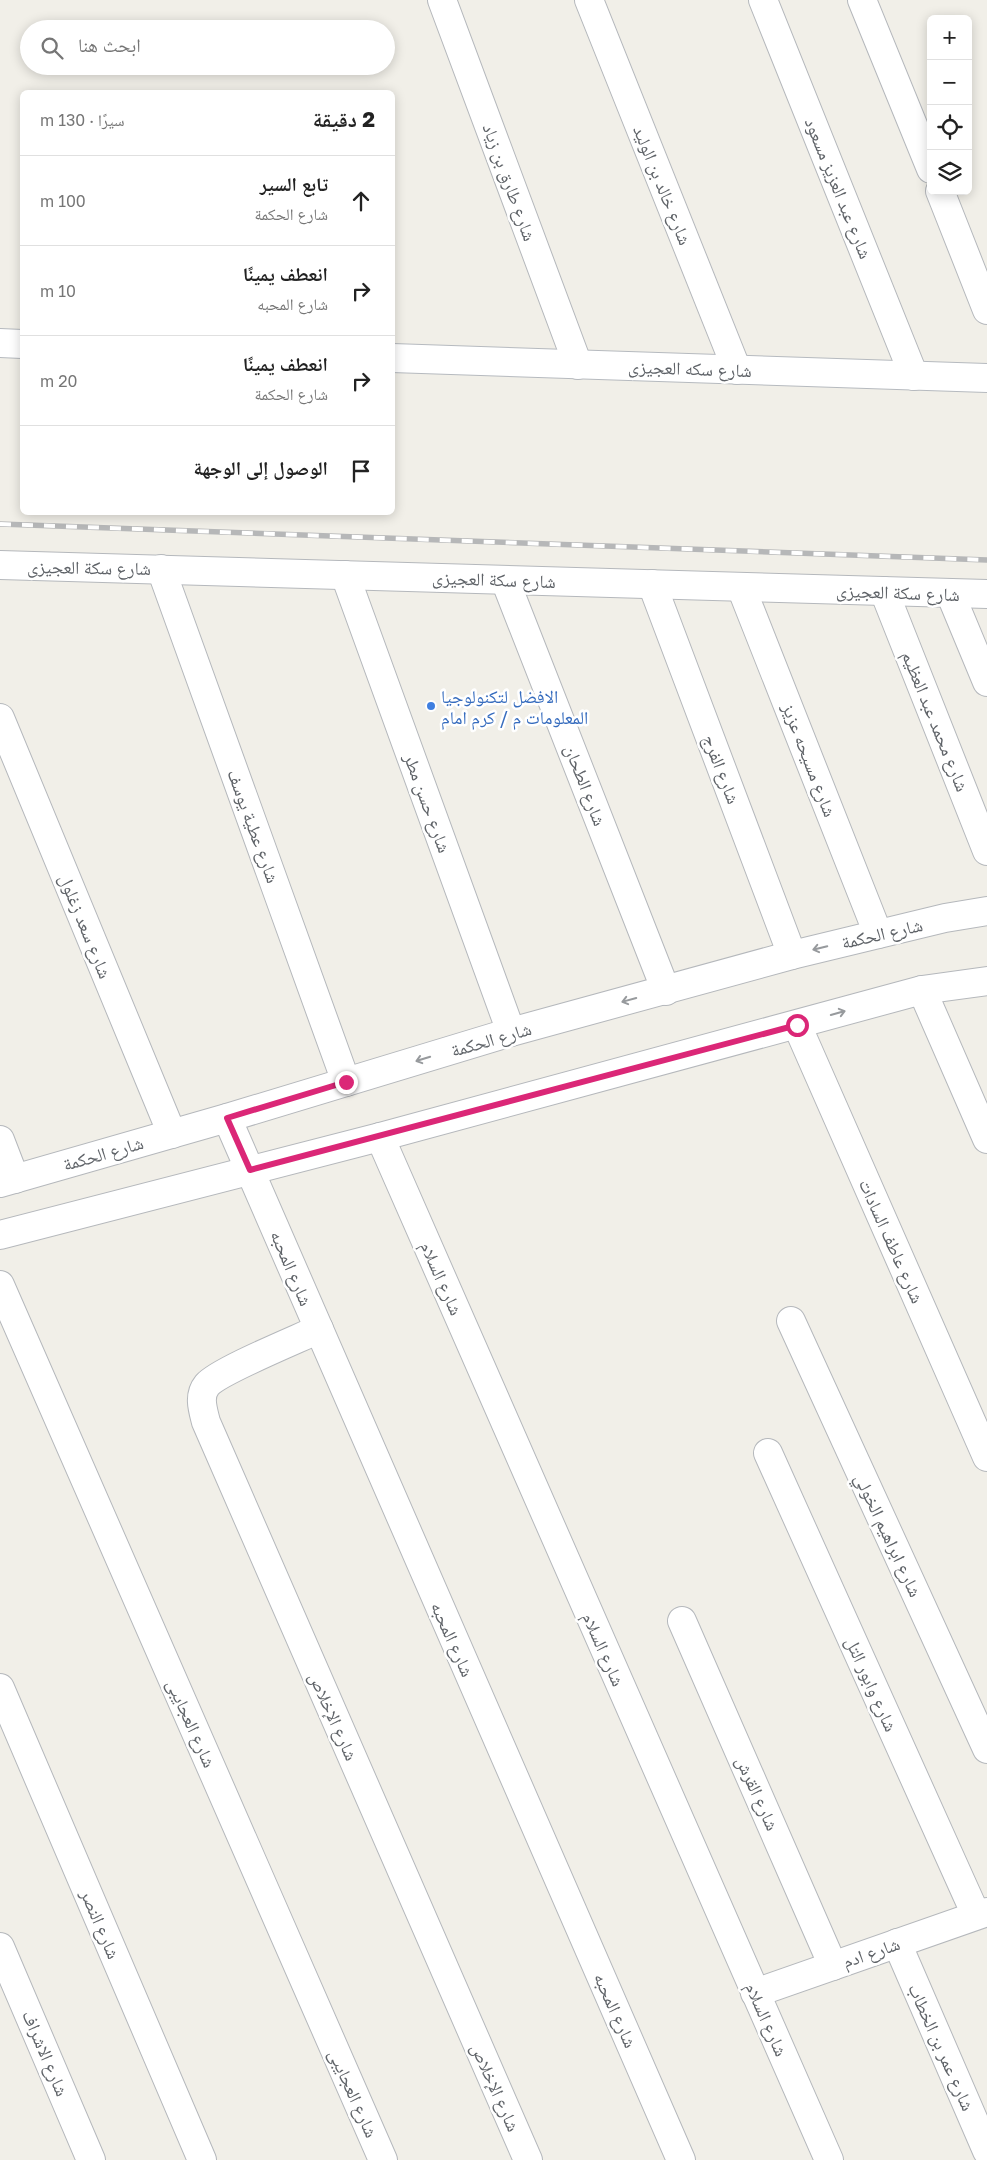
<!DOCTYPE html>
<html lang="ar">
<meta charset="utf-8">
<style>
:root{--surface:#fff;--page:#f2f2f2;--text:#222;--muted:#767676;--line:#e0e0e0}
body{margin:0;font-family:"Golos Text","Noto Naskh Arabic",sans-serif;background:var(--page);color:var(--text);direction:rtl}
.controls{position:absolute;right:15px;top:15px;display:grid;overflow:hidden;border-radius:8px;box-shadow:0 2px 12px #0003}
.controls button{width:45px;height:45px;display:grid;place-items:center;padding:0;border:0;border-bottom:1px solid var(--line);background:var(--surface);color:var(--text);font:25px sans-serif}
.stop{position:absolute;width:15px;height:15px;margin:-11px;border:4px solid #db2777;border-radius:50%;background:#fff}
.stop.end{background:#db2777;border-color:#fff;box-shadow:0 1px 5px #0008}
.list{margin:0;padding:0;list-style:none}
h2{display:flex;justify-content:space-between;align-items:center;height:65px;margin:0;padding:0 20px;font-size:21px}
h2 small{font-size:16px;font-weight:400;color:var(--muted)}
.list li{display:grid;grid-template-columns:32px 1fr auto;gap:15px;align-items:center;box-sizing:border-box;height:90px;padding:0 20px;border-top:1px solid var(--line)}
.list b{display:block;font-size:19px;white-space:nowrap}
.list p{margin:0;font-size:16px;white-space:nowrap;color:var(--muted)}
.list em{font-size:16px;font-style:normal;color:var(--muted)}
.icon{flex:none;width:28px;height:28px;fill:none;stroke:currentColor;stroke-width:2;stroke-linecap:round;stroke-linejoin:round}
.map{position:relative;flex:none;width:987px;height:2160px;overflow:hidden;direction:ltr}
.search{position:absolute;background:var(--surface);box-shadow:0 2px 12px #0003;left:20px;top:20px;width:375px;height:55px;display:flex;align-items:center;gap:12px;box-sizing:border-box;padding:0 18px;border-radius:28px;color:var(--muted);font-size:19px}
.panel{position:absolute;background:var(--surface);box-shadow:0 2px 12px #0003;left:20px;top:90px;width:375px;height:425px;border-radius:8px;direction:rtl}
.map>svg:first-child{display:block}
</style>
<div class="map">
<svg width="987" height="2160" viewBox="0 0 987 2160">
<rect width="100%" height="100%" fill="#f1efe8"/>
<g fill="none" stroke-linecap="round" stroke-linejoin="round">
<!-- minor casing -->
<g stroke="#b5b8bc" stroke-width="30">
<g id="minor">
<polyline points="442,0 578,365"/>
<polyline points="589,0 737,370"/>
<polyline points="763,0 914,376"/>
<polyline points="862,0 931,169"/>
<polyline points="940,191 987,310"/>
<polyline points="0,565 987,594"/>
<polyline points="161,569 346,1082"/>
<polyline points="345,575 511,1032"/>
<polyline points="505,580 666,991"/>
<polyline points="652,584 792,955"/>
<polyline points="741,587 878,934"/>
<polyline points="884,591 987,851"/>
<polyline points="950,593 987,682"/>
<polyline points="0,718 172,1134"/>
<polyline points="922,990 987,1139"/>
<polyline points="797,1025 987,1457"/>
<polyline points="227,1118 681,2160"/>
<polyline points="380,1137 829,2160"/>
<polyline points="0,1140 15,1179"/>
<polyline points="0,1285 383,2160"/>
<polyline points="791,1321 987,1749"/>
<path d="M319,1329C298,1339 219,1371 207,1385C198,1396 203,1410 206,1422L528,2160"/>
<polyline points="768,1453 976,1915"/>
<polyline points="682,1621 833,1966"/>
<polyline points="0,1688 202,2160"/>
<polyline points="897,1943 987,2151"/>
<polyline points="0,1947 91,2160"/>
<polyline points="755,1993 987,1912"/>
</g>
</g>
<!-- tertiary casing -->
<g stroke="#b5b8bc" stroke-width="30">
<g id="tertiary">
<polyline points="0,1183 227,1118 511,1032 792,955 945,918 987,911"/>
<polyline points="0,1235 380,1137 922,990 987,981"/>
</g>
</g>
<!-- secondary casing -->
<g stroke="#b6babf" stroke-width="30">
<g id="secondary">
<polyline points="0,343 22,344"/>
<polyline points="392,358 987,378"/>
</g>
</g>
<!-- minor -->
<use href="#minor" stroke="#fff" stroke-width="28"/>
<!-- tertiary -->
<use href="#tertiary" stroke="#fff" stroke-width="28"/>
<!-- secondary -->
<use href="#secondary" stroke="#fff" stroke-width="28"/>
<!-- rail casing -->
<g stroke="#b6b7b8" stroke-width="5.5">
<polyline id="rail" points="0,524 987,560"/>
</g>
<!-- rail -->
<use href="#rail" stroke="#fff" stroke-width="4" stroke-dasharray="11" stroke-linecap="butt"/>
</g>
<!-- one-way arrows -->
<defs><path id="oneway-shaft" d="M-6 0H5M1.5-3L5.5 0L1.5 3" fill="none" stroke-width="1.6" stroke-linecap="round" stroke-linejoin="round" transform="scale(1.25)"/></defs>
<g stroke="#979a9d">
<use href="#oneway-shaft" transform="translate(820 948) rotate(166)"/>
<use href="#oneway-shaft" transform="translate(629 1000) rotate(165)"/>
<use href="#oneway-shaft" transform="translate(838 1013) rotate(-16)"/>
<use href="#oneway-shaft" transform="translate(423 1059) rotate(163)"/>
</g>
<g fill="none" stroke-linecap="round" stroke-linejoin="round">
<!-- route -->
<polyline stroke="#db2777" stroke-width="6" points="346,1082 227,1118 250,1170 797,1025"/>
</g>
<!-- markers -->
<circle fill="#3f7fe0" stroke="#fff" stroke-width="2" cx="431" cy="706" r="5"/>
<g text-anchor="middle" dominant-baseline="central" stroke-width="5" stroke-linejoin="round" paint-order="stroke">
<!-- street labels -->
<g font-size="18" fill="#5f6368" stroke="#fff">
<text transform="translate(510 182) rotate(70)">شارع طارق بن زياد</text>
<text transform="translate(663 185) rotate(68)">شارع خالد بن الوليد</text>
<text transform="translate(839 188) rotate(68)">شارع عبد العزيز مسعود</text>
<text transform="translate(690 368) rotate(2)">شارع سكه العجيزى</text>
<text transform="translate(89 567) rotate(1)">شارع سكة العجيزى</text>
<text transform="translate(494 579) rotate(2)">شارع سكة العجيزى</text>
<text transform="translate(898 592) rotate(2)">شارع سكة العجيزى</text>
<text transform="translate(936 721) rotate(68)">شارع محمد عبد العظيم</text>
<text transform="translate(810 760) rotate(69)">شارع مسيحه عزيز</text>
<text transform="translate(722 769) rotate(69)">شارع الفرج</text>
<text transform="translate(586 785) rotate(69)">شارع الطحان</text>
<text transform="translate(428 803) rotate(70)">شارع حسن مطر</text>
<text transform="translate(254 826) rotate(70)">شارع عطية يوسف</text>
<text transform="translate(86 926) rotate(68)">شارع سعد زغلول</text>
<text transform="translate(882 933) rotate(-13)">شارع الحكمة</text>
<text transform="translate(491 1039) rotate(-16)">شارع الحكمة</text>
<text transform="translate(103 1153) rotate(-16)">شارع الحكمة</text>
<text transform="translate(892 1241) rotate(66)">شارع عاطف السادات</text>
<text transform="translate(292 1268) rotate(67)">شارع المحبه</text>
<text transform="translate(442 1278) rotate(66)">شارع السلام</text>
<text transform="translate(889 1535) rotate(65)">شارع ابراهيم الخولي</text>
<text transform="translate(453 1639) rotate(66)">شارع المحبه</text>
<text transform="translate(604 1649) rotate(66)">شارع السلام</text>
<text transform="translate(872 1684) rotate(66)">شارع وابور التل</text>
<text transform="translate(334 1716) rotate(66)">شارع الإخلاص</text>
<text transform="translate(192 1723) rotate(66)">شارع العجايبى</text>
<text transform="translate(758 1793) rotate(66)">شارع القرش</text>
<text transform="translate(101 1924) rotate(67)">شارع النصر</text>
<text transform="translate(871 1952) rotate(-19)">شارع ادم</text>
<text transform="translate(616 2010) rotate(66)">شارع المحبه</text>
<text transform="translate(767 2019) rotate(66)">شارع السلام</text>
<text transform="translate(942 2047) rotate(66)">شارع عمر بن الخطاب</text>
<text transform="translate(46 2053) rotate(67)">شارع الاشراف</text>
<text transform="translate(496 2087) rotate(66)">شارع الإخلاص</text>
<text transform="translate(354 2093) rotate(66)">شارع العجايبى</text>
</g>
<!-- shop labels -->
<g font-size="18" fill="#366cbe" stroke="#fff" text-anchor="start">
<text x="441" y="696">الافضل لتكنولوجيا<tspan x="441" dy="21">المعلومات م / كرم امام</tspan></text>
</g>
</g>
</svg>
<div class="controls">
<button>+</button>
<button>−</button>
<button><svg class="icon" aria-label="locate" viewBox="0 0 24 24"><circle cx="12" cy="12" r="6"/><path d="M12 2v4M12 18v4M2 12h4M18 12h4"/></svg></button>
<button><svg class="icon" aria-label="layers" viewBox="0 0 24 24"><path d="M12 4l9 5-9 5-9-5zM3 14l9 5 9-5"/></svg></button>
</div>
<div class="stop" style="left:797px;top:1025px"></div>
<div class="stop end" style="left:346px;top:1082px"></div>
<div class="search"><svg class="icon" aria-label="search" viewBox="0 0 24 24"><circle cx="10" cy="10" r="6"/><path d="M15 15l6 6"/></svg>ابحث هنا</div>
<section class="panel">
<h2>2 دقيقة<small>سيرًا · 130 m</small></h2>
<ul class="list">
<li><svg class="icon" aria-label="ahead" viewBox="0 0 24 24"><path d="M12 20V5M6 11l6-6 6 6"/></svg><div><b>تابع السير</b><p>شارع الحكمة</p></div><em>100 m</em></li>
<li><svg class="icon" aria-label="right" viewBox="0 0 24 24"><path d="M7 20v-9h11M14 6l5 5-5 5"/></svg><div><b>انعطف يمينًا</b><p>شارع المحبه</p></div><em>10 m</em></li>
<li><svg class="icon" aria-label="right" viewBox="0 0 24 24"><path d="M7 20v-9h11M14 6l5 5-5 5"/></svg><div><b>انعطف يمينًا</b><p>شارع الحكمة</p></div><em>20 m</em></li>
<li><svg class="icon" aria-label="arrive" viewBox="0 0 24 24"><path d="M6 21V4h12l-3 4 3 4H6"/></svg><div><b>الوصول إلى الوجهة</b></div></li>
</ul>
</section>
</div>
